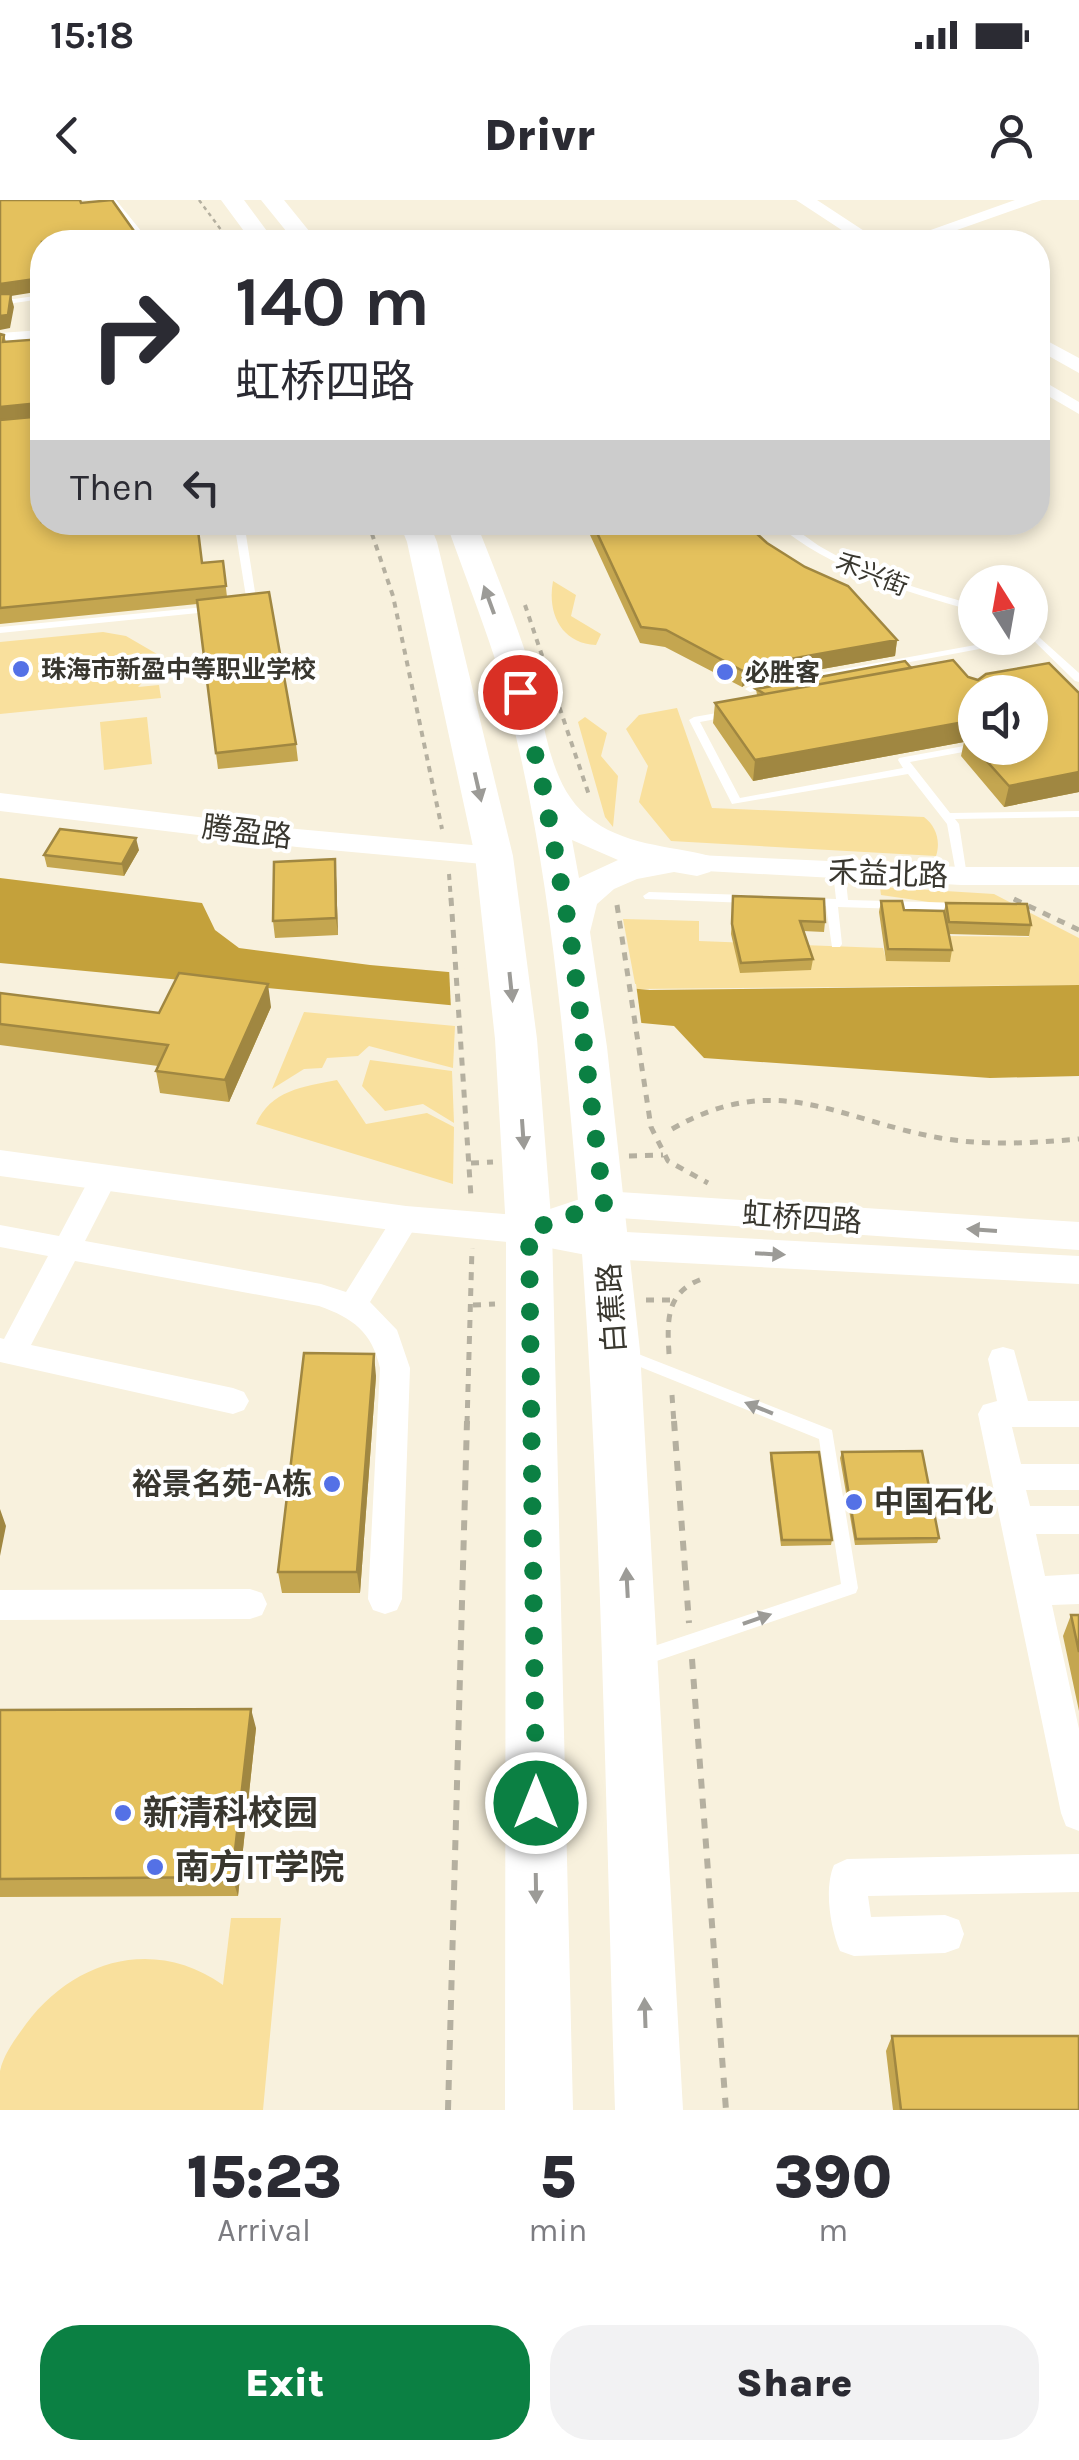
<!DOCTYPE html>
<html lang="en">
<head>
<meta charset="utf-8">
<style>
	body { margin:0; font-family:Karla,"Noto Sans SC",sans-serif; background:#f2f2f3; color:#2b2b33; height:100vh; display:flex; flex-direction:column; font-size:38px; white-space:nowrap }
	* { box-sizing:border-box; margin:0 }
	p { font-size:32px; color:#7c7c81 }
	.icon { flex:none; width:55px; height:55px; fill:none; stroke:currentColor; stroke-width:2; stroke-linecap:round; stroke-linejoin:round }
	.map { position:relative; height:1910px; overflow:hidden }
	.side { display:flex; flex-direction:column; background:#fff; flex:1 }
	.side>* { flex:none }
	.banner { position:absolute; left:30px; top:30px; width:1020px; height:305px; border-radius:40px; box-shadow:0 5px 15px #0003; background:#fff; color:#2b2b33; overflow:hidden }
	.needle { width:65px; rotate:349deg }
	.fabs { position:absolute; left:958px; top:365px; display:grid; gap:20px }
	.fabs a { display:grid; place-items:center; width:90px; height:90px; border-radius:50%; background:#fff; box-shadow:0 5px 15px #0003; font-size:50px }
	.pin { position:absolute; display:grid; place-items:center; width:85px; height:85px; color:#fff; margin:-42px; border:5px solid #fff; border-radius:50%; box-shadow:0 2px 10px #0007 }
	.me { position:absolute; width:110px; margin:-55px; rotate:0deg; stroke-linejoin:round; filter:drop-shadow(0 0 8px #0008) }
	.turn { display:flex; align-items:center; gap:35px; height:210px; padding:0 40px; font-size:45px }
	.turn .icon { width:130px; height:130px; stroke-width:2.5 }
	.turn b { display:block; font-size:70px; line-height:85px }
	.then { display:flex; align-items:center; height:95px; padding:0 40px; background:#0003; gap:20px; font-size:38px }
	.eta { display:flex; justify-content:space-evenly; align-items:center; height:170px; text-align:center }
	.eta b { font-size:60px; font-weight:800; line-height:70px }
	.action { display:flex; gap:20px; margin-top:auto; padding:20px 40px }
	.action a { flex:1; height:115px; border-radius:40px; background:#0b8043; color:#fff; font-size:40px; font-weight:800; line-height:115px; text-align:center }
	.action a+a { background:#f2f2f3; color:#2b2b33 }
	.status { display:flex; justify-content:space-between; align-items:center; height:70px; padding:0 50px; background:#fff; direction:ltr }
	.status svg { height:28px; fill:currentColor }
	header { display:flex; justify-content:space-between; align-items:center; height:130px; padding:0 40px; background:#fff; font-size:45px; font-weight:800 }
	.map>svg:first-child { display:block }
</style>
</head>
<body>
<div class="status"><b>15:18</b><svg viewBox="0 0 49 12"><path d="M0 12V9h3v3zM5 12V6h3v6zM10 12V3h3v9zM15 12V0h3v12zM26 1h20v11H26zM47 4h2v5h-2z"/></svg></div>
<header><svg class="icon" aria-label="back" viewBox="0 0 24 24"><path d="M15 5l-7 7 7 7"/></svg>Drivr<svg class="icon" aria-label="person" viewBox="0 0 24 24"><circle cx="12" cy="8" r="4"/><path d="M4 21q1-7 8-7t8 7"/></svg></header>
<div class="map">
<svg width="1079" height="1910" viewBox="0 0 1079 1910">
	<rect width="100%" height="100%" fill="#f8f1dd"/>
	<!-- green -->
	<path fill="#f9e09d" d="M553 381 576 395 571 416 601 434 596 445C561 443 547 413 553 381Z
		M103 432 126 436 157 454 156 468 138 487 159 485 161 498 0 514V442Z
		M677 508 712 608 924 617C936 626 941 641 936 656L671 641 639 602 648 566 626 529 639 515Z
		M147 517 152 564 104 570 100 522Z
		M585 517 607 533 601 556 618 576 613 627 605 617 578 522Z
		M880 687 994 694 1079 738V785L636 789 623 719 699 721V741L883 748 886 759 950 760 947 736 1029 737 1024 716 881 695Z
		M304 812 455 826 453 868 369 846 358 856 327 858 322 868 304 869 272 889Z
		M370 860 452 871 454 923 423 904 385 911 362 886Z
		M337 880 366 924 427 913 454 927 453 984 256 924C271 890 302 887 337 880Z
		M231 1718H281L263 1910H0C0 1898 0 1883 0 1871 4 1853 16 1838 26 1824 75 1759 155 1737 223 1785Z"/>
	<!-- water -->
	<path fill="#c4a13b" d="M0 678 202 703 215 730 239 748 370 765 650 790 1079 785V876L990 878 704 858 674 826 0 763Z"/>
	<!-- pier -->
	<path fill="#f8f1dd" d="M449 767 636 784 642 828 451 810Z"/>
	<g fill="none" stroke-linecap="round" stroke-linejoin="round">
		<!-- path-far3 -->
		<path stroke="#b5b0a0" stroke-width="2.5" stroke-dasharray="4 4" stroke-linecap="butt" d="M199 0 230 42"/>
		<!-- path-far2 -->
		<path stroke="#b5b0a0" stroke-width="4" stroke-dasharray="6 6" stroke-linecap="butt" d="M368 322 393 396 442 629
			M525 405 590 598
			M449 674 451 701
			M1014 699 1018 701"/>
		<!-- path-far1 -->
		<path stroke="#b5b0a0" stroke-width="5" stroke-dasharray="8 8" stroke-linecap="butt" d="M451 698 471 997
			M1014 699 1079 730
			M617 705 651 927 668 961 708 983
			M672 929C777 869 835 919 940 938 986 946 1033 943 1079 939
			M629 956 663 955
			M471 963 493 962
			M646 1100H670
			M473 1105 495 1104
			M669 1154C667 1120 666 1092 702 1079
			M672 1195 674 1224
			M467 1224 472 1048"/>
		<!-- path -->
		<path stroke="#b5b0a0" stroke-width="6" stroke-dasharray="10 10" stroke-linecap="butt" d="M674 1221 689 1423
			M692 1459 726 1910
			M448 1910 467 1221"/>
		<!-- service -->
		<path fill="#fff" fill-rule="evenodd" d="M109 0H116L150 42H144Z
			M42 95V99L0 105V101Z
			M234 322H244L257 405 246 409 241 406 247 403Z
			M774 322C791 322 806 338 821 347 868 375 923 390 975 405V411C905 392 830 370 774 322Z
			M215 406 218 407V411L0 433V427Z
			M1030 429 1079 473V482L1075 481 1032 439 750 492 745 489 750 486 1014 438H1030Z
			M728 511 733 514 732 516 700 522 740 598 903 568 898 560 899 558 975 544V548H980L979 549 910 562 950 613 1079 611V617L955 619 959 624 967 676 961 680 957 679 947 624 908 574 732 604 689 520 694 517Z
			M839 668 845 672 848 700 963 703 969 707 963 711 838 707 842 744 840 747H832L826 706H809L803 702 809 698 836 699 833 672Z
			M649 692 748 695 754 699 748 703 645 699 643 696Z
			M623 1148 832 1230 858 1388 856 1393 642 1466 636 1464 633 1458 636 1452 841 1384 819 1239 618 1158 615 1154 618 1150Z"/>
		<!-- minor -->
		<path fill="#fff" fill-rule="evenodd" d="M1038 178 1079 202V214L1038 190Z
			M104 967 114 970 118 977 85 1041 321 1084 346 1092 396 1012 406 1008 416 1012 420 1019 370 1102 397 1130 410 1168 402 1399 397 1410 385 1414 373 1410 368 1399 380 1168C372 1132 353 1118 319 1106L75 1061 31 1145 233 1188 244 1192 249 1201 244 1210 233 1214 0 1162V1138L4 1139 48 1056 0 1047V1025L59 1036 94 970Z
			M1003 1147 1014 1150 1028 1201H1079V1227H1012L1021 1264H1079V1290H1026L1030 1306H1079V1334H1036L1045 1376 1079 1374V1404L1052 1405 1079 1529V1631L1066 1626 1061 1613 978 1214 983 1205 997 1201 988 1159 992 1150Z
			M250 1389 262 1393 267 1404 262 1415 250 1419 0 1420V1390Z
			M1079 1654V1692L868 1696 871 1717 945 1715 959 1720 964 1734 959 1748 945 1753 854 1756 840 1751C830 1727 824 1688 834 1665L847 1659Z"/>
		<!-- tertiary -->
		<path fill="#fff" fill-rule="evenodd" d="M796 0H817L881 42H860Z
			M1015 0H1042L923 42H897Z
			M42 130V142L0 145V133Z
			M1038 136 1079 158V173L1038 150Z
			M0 593 297 629 494 647 504 650 509 656 504 662 494 665 297 647 0 611Z
			M697 655 961 667H1079V685H961L687 670 682 664 687 658Z
			M0 950 406 1006 529 1016 604 991 1079 1022V1050L605 1017 581 1026 607 1031 1079 1056V1084L607 1059 529 1044 406 1032 0 976Z"/>
		<!-- primary -->
		<path fill="#fff" fill-rule="evenodd" d="M221 0H244L275 42H252Z
			M261 0H284L318 42H295Z
			M399 322H429L437 342 513 656 537 839 552 1030 573 1910H505L506 1030 495 839 475 656 407 342Z
			M446 322H476C494 368 513 414 528 460 545 510 544 580 587 616 623 646 668 645 710 656L716 664 710 672 697 676 674 672 637 679 614 689 597 704 590 732 607 847 640 1151 683 1910H615C605 1599 602 1286 576 976 561 807 545 622 495 459 480 413 462 368 446 322ZM572 640 618 660 579 678Z"/>
	</g>
	<!-- wall -->
	<path fill="#c4a650" fill-rule="evenodd" d="M0 134 4 135 6 142 202 363 223 361 227 397 296 544 298 561 218 569 197 404 0 424Z
		M584 322H744L767 343 897 440 895 456 749 482 742 487 665 447 640 443Z
		M911 468 978 480 1079 493V592L1004 607 961 556 964 542 753 581 713 523 715 503 757 495 756 489ZM975 492 1030 548H975Z
		M139 650 124 676 47 667 44 655Z
		M336 676 338 735 275 738 273 721Z
		M733 696 825 722 824 732 803 731 813 759 811 770 740 773 731 734Z
		M881 701 904 710 944 711 946 703 1031 725 1029 736 949 734 952 750 950 762 886 761 879 712Z
		M0 793 159 813 271 807 229 902 160 893 156 871 158 866 0 845Z
		M376 1176 360 1393H282L278 1372Z
		M842 1252 939 1338 937 1343 855 1345 840 1258Z
		M771 1253 832 1340 831 1345 781 1346 770 1259Z
		M1071 1415H1079V1511L1063 1436Z
		M0 1510 256 1528 238 1696 0 1697Z
		M892 1836 1079 1910H893L886 1851Z"/>
	<!-- shaded-wall -->
	<path fill="#a08741" d="M134 31 136 42H98L96 36Z
		M42 78V91L11 96 14 107 10 128 0 130V84Z
		M39 203 42 217 0 221V207Z
		M897 440 895 456 749 482 742 487 743 471 751 466Z
		M975 520V537L965 536 964 542 753 581 755 560Z
		M1079 572V592L1004 607 1009 586Z
		M136 638 139 650 124 676 122 664Z
		M335 659 336 676 338 735 336 718Z
		M268 784 271 807 229 902 225 880Z
		M374 1154 376 1176 360 1393 357 1372Z
		M0 1309 6 1326 0 1356Z
		M251 1509 256 1528 238 1696 232 1677Z"/>
	<!-- building -->
	<path fill="#e4c15d" stroke="#a08741" stroke-width="2.5" d="M0 0H80L81 3 112 0 134 31 96 36 100 42H42V78L0 84Z
		M0 94H11L8 115 0 116Z
		M0 134 4 135 3 142 42 139V207L39 203 0 207Z
		M42 212V322H197L202 363 223 361 226 386 0 408V220L42 216Z
		M592 322H744L767 343 805 367 848 386 897 440 751 466 743 471 666 430 641 427Z
		M269 392 296 544 216 553 197 400Z
		M953 460 968 477 978 480 986 474 1049 463 1079 493V572L1009 586 975 548H1030V492H975V520L755 560 715 503Z
		M905 461 911 468 765 494 756 489Z
		M975 533V547L965 536Z
		M60 629 136 638 122 664 44 655Z
		M335 659 336 718 273 721 274 662Z
		M733 696 824 699 825 722 800 721 813 759 741 763 732 724Z
		M881 701H902L904 710 944 711 952 750 888 749Z
		M946 703 1027 704 1031 725 949 722Z
		M179 773 268 784 225 880 156 871 168 845 0 824V793L159 813Z
		M304 1153 374 1154 357 1372H278Z
		M922 1251 939 1338 856 1339 842 1252Z
		M819 1252 832 1340H782L771 1253Z
		M1071 1415H1079V1452Z
		M251 1509 232 1677 0 1679V1510Z
		M892 1836H1079V1910H901Z"/>
	<!-- one-way arrows -->
	<defs><path id="oneway-solid" d="M-6-.8H1V-3.2L6.5 0L1 3.2V.8H-6Z" transform="scale(2.5)"/></defs>
	<g fill="#9c9b97">
		<use href="#oneway-solid" transform="translate(489 400) rotate(-110)"/>
		<use href="#oneway-solid" transform="translate(478 587) rotate(77)"/>
		<use href="#oneway-solid" transform="translate(511 787) rotate(84)"/>
		<use href="#oneway-solid" transform="translate(523 934) rotate(86)"/>
		<use href="#oneway-solid" transform="translate(982 1030) rotate(-176)"/>
		<use href="#oneway-solid" transform="translate(770 1054) rotate(3)"/>
		<use href="#oneway-solid" transform="translate(759 1208) rotate(-158)"/>
		<use href="#oneway-solid" transform="translate(627 1383) rotate(-93)"/>
		<use href="#oneway-solid" transform="translate(757 1419) rotate(-19)"/>
		<use href="#oneway-solid" transform="translate(536 1688) rotate(89)"/>
		<use href="#oneway-solid" transform="translate(645 1813) rotate(-92)"/>
	</g>
	<g fill="none" stroke-linecap="round" stroke-linejoin="round">
		<!-- route -->
		<path stroke="#0b8043" stroke-width="18" stroke-dasharray="0 32.4" d="M520 492 542 582 570 732 604 1004 529 1030 536 1603"/>
	</g>
	<!-- markers -->
	<g fill="#5471e6" stroke="#fff" stroke-width="4">
		<circle cx="21" cy="469" r="10"/>
		<circle cx="725" cy="472" r="10"/>
		<circle cx="332" cy="1284" r="10"/>
		<circle cx="854" cy="1302" r="10"/>
		<circle cx="123" cy="1613" r="10"/>
		<circle cx="155" cy="1667" r="10"/>
	</g>
	<g text-anchor="middle" dominant-baseline="central" stroke-width="8" stroke-linejoin="round" paint-order="stroke">
		<!-- far-street labels -->
		<g font-size="25" fill="#39372f" stroke="#fff">
			<text transform="translate(872 374) rotate(22)">禾兴街</text>
		</g>
		<!-- far-poi labels -->
		<g font-size="25" font-weight="bold" fill="#39372f" stroke="#fff" text-anchor="start">
			<text x="41" y="469">珠海市新盈中等职业学校</text>
			<text x="745" y="472">必胜客</text>
		</g>
		<!-- street labels -->
		<g font-size="30" fill="#39372f" stroke="#fff">
			<text transform="translate(247 632) rotate(7)">腾盈路</text>
			<text transform="translate(888 674) rotate(2)">禾益北路</text>
			<text transform="translate(802 1018) rotate(4)">虹桥四路</text>
			<text transform="translate(612 1108) rotate(-94)">白蕉路</text>
		</g>
		<!-- poi labels -->
		<g font-size="30" font-weight="bold" fill="#39372f" stroke="#fff" text-anchor="end">
			<text x="312" y="1284">裕景名苑-A栋</text>
			<text x="874" y="1302" text-anchor="start">中国石化</text>
		</g>
		<!-- near-poi labels -->
		<g font-size="35" font-weight="bold" fill="#39372f" stroke="#fff" text-anchor="start">
			<text x="143" y="1613">新清科校园</text>
			<text x="175" y="1667">南方IT学院</text>
		</g>
	</g>
</svg>
<div class="fabs">
<a><svg class="needle" viewBox="-14 -14 28 28"><path d="M0-13l5 13h-10z" fill="#e53935"/><path d="M0 13l5-13h-10z" fill="#7c7c81"/></svg></a>
<a><svg class="icon" aria-label="sound" viewBox="0 0 24 24"><path d="M4 9h4l5-4v14l-5-4H4zM17 9q2 3 0 6"/></svg></a>
</div>
<div class="pin" style="left:520px;top:492px;background:#d93025"><svg class="icon" aria-label="arrive" viewBox="0 0 24 24"><path d="M6 21V4h12l-3 4 3 4H6"/></svg></div>
<svg class="me" style="left:536px;top:1603px" viewBox="-20 -20 40 40"><circle r="17" fill="#0b8043" stroke="#fff" stroke-width="3"/><path d="M0-11L8 9 0 5-8 9z" fill="#fff"/></svg>
<div class="banner">
<div class="turn"><svg class="icon" aria-label="right" viewBox="0 0 24 24"><path d="M7 20v-9h11M14 6l5 5-5 5"/></svg><div><b>140 m</b>虹桥四路</div></div>
<div class="then">Then<svg class="icon" aria-label="left" viewBox="0 0 24 24"><path d="M17 20v-9H6M10 6l-5 5 5 5"/></svg></div>
</div>
</div>
<section class="side">
<div class="eta">
<div><b>15:23</b><p>Arrival</p></div>
<div><b>5</b><p>min</p></div>
<div><b>390</b><p>m</p></div>
</div>
<div class="action"><a>Exit</a><a>Share</a></div>
</section>
</body>
</html>
